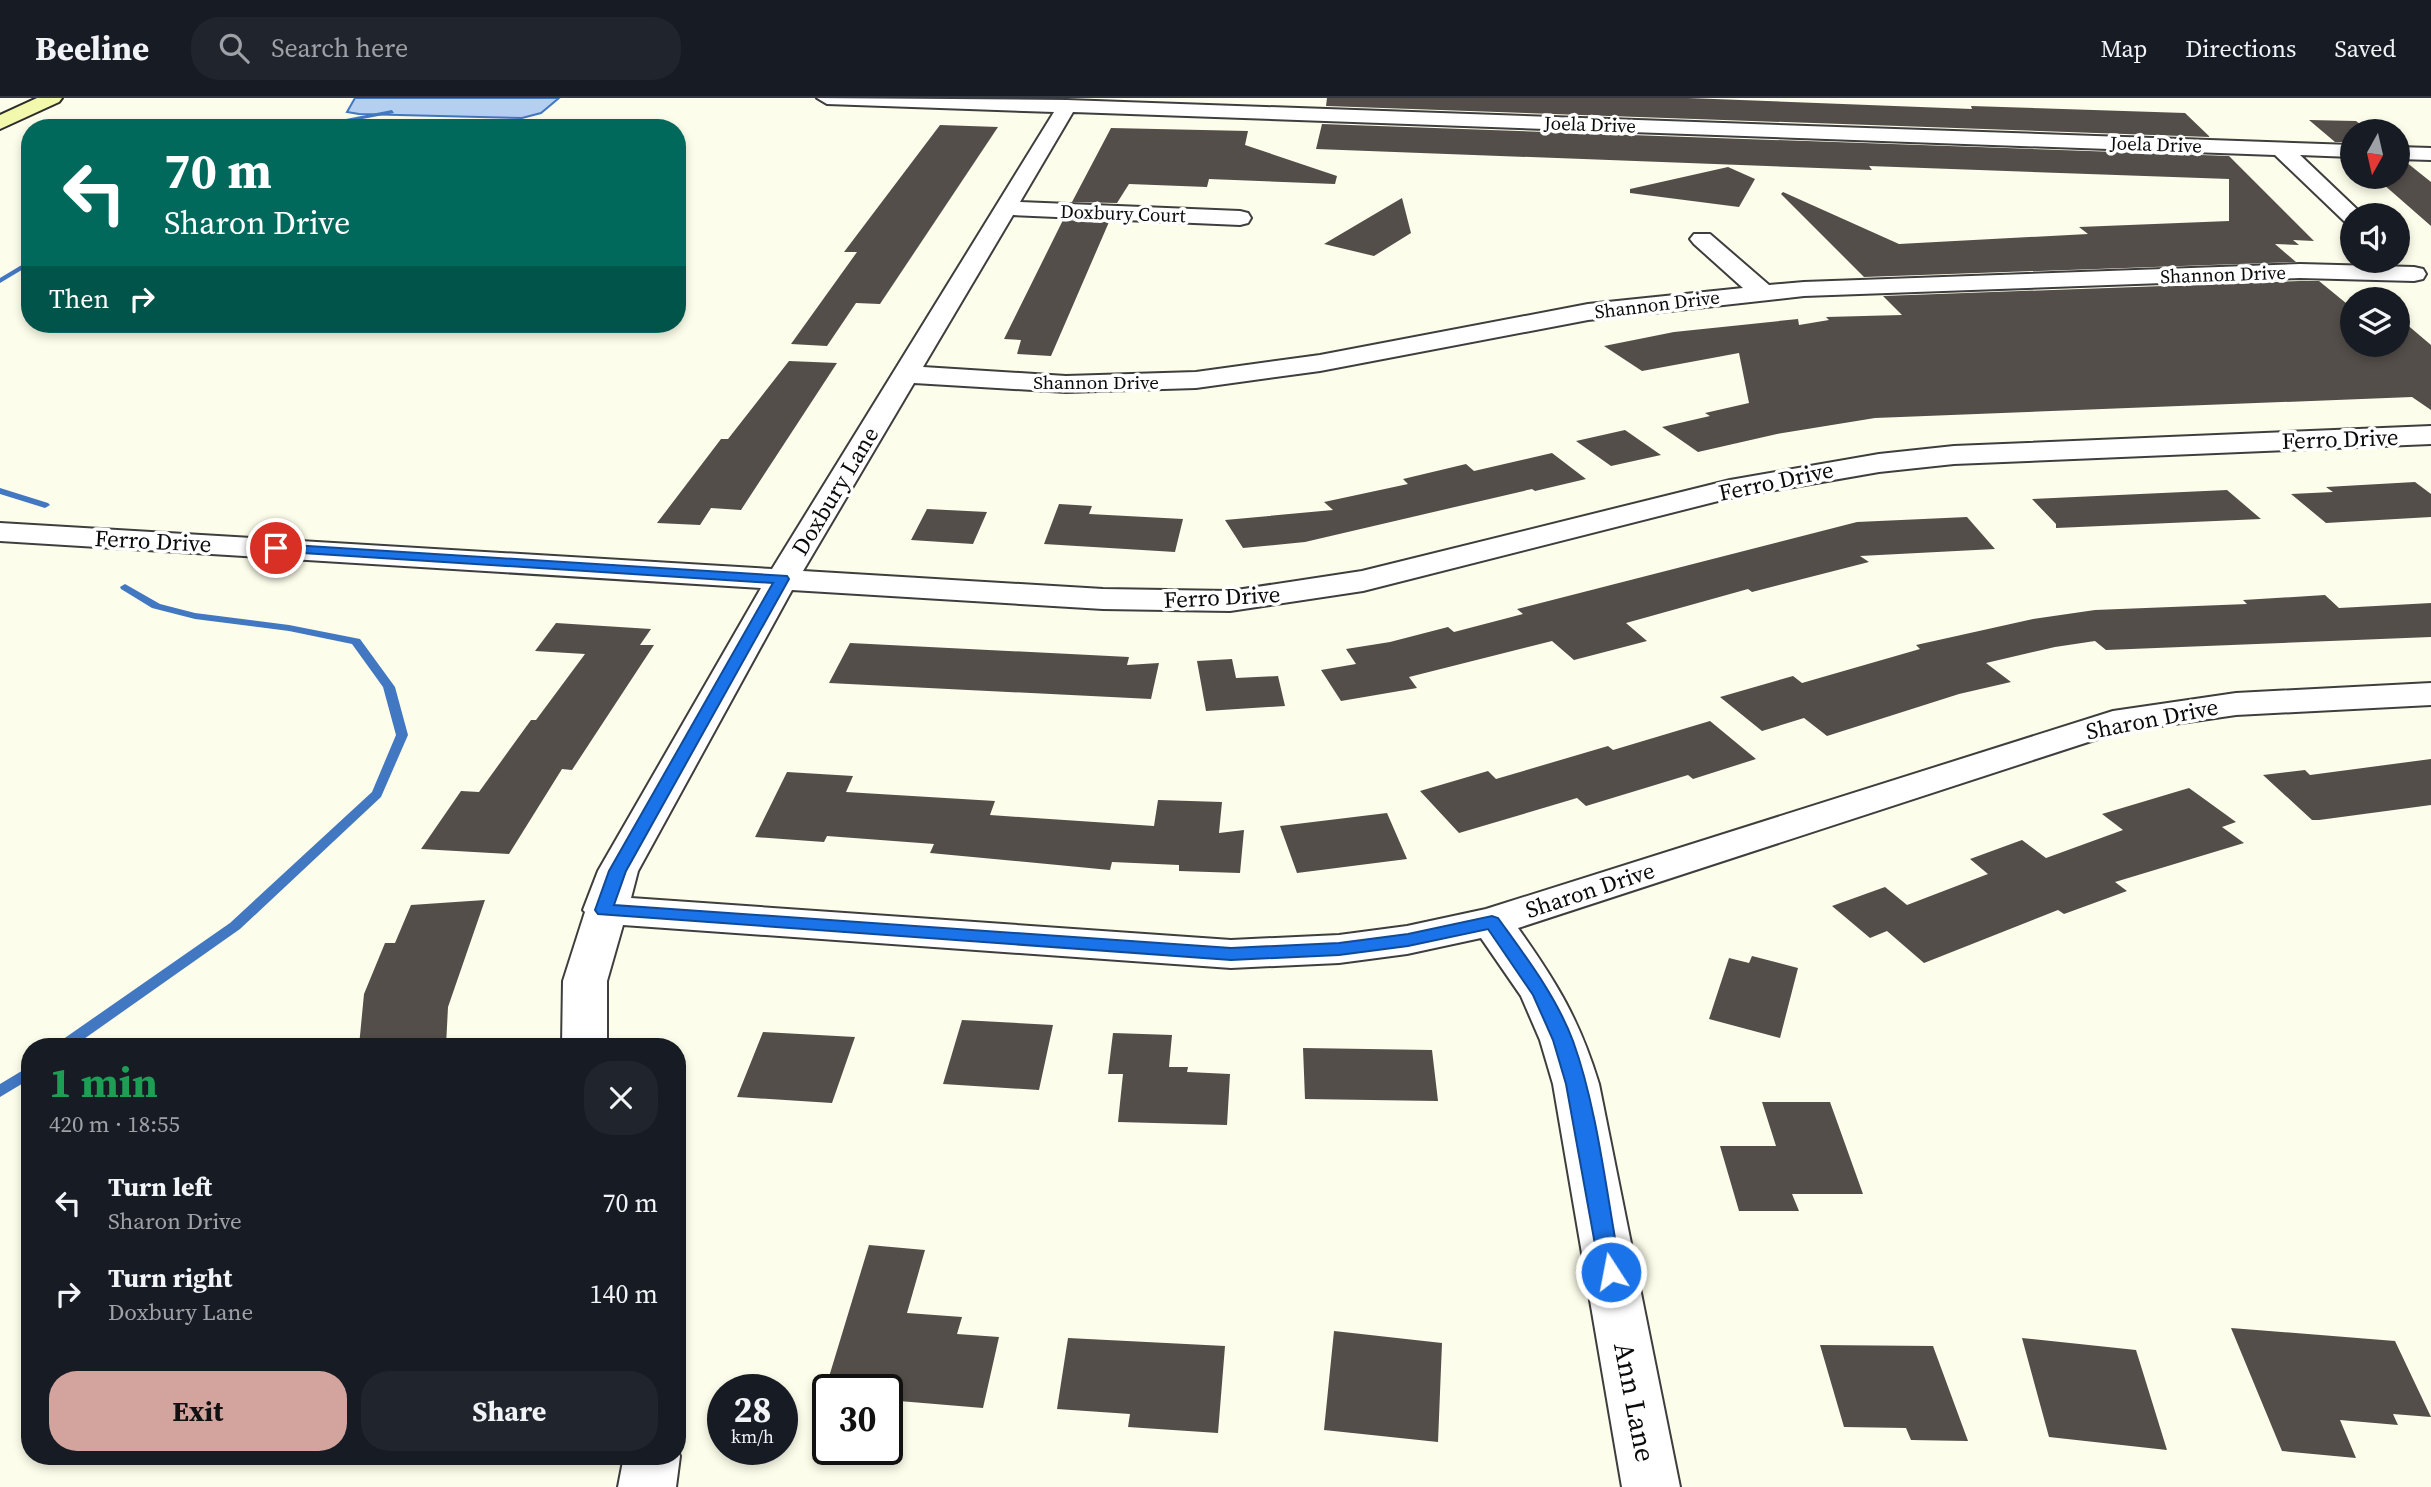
<!DOCTYPE html>
<html lang="en">
<head>
<meta charset="utf-8">
<style>
	body { margin:0; font-family:"Source Serif 4",serif; background:#20242c; color:#f1f3f6; height:100vh; display:flex; flex-direction:column; font-size:26px; white-space:nowrap }
	* { box-sizing:border-box; margin:0 }
	p { font-size:23px; color:#9ea1a6 }
	.icon { flex:none; width:38px; height:38px; fill:none; stroke:currentColor; stroke-width:2; stroke-linecap:round; stroke-linejoin:round }
	.map { position:relative; flex:1; overflow:hidden }
	.details { position:absolute; left:21px; top:940px; width:665px; height:427px; display:flex; flex-direction:column; background:#171b24; border-radius:28px; box-shadow:0 4px 10px #0003 }
	.details>* { flex:none }
	.banner { position:absolute; left:21px; top:21px; width:665px; height:214px; border-radius:28px; box-shadow:0 4px 10px #0003; background:#00695c; color:#fff; overflow:hidden }
	.needle { width:46px; rotate:188deg }
	.controls { position:absolute; left:2340px; top:21px; display:grid; gap:14px }
	.controls a { display:grid; place-items:center; width:70px; height:70px; border-radius:50%; background:#171b24; box-shadow:0 4px 10px #0003; font-size:35px }
	.speed { position:absolute; left:707px; top:1276px; display:flex; gap:14px; font-size:35px; font-weight:700; text-align:center }
	.speed>* { display:grid; place-content:center; width:91px; height:91px; border-radius:50%; background:#171b24; box-shadow:0 4px 10px #0003; line-height:1 }
	.speed small { font-size:18px; font-weight:400 }
	.speed .limit { border:4px solid #111; border-radius:10px; background:#fff; color:#111 }
	.pin { position:absolute; display:grid; place-items:center; width:60px; height:60px; color:#fff; margin:-30px; border:4px solid #fff; border-radius:50%; box-shadow:0 2px 7px #0007 }
	.me { position:absolute; width:77px; margin:-38px; rotate:349deg; stroke-linejoin:round; filter:drop-shadow(0 0 5px #0008) }
	.turn { display:flex; align-items:center; gap:24px; height:147px; padding:0 28px; font-size:32px }
	.turn .icon { width:91px; height:91px; stroke-width:2.5 }
	.turn b { display:block; font-size:49px; line-height:60px }
	.then { display:flex; align-items:center; height:66px; padding:0 28px; background:#0003; gap:14px; font-size:26px }
	.round { display:grid; place-items:center; flex:none; width:74px; height:74px; border-radius:28px; background:#20242c }
	.headline { display:flex; align-items:center; justify-content:space-between; height:119px; padding:0 28px }
	h1 { font-size:42px; font-weight:700; line-height:52px; color:#1e9e55 }
	.button { display:flex; gap:14px; margin-top:auto; padding:14px 28px }
	.button a { flex:1; height:80px; border-radius:28px; background:#d3a39d; color:#111; font-size:28px; font-weight:700; line-height:80px; text-align:center }
	.button a+a { background:#20242c; color:#f1f3f6 }
	ul { padding:0; list-style:none }
	li { display:flex; align-items:center; gap:21px; height:91px; padding:0 28px }
	li div { flex:1 }
	li b { display:block; font-size:26px }
	li em { font-style:normal }
	header { display:flex; align-items:center; gap:42px; box-sizing:border-box; height:98px; padding:0 35px; background:#171b24; border-bottom:2px solid #363941 }
	header strong { font-size:33px }
	nav { display:flex; gap:38px; margin-inline-start:auto; font-size:24px }
	.search { width:490px; height:63px; background:#20242c; display:flex; align-items:center; gap:18px; box-sizing:border-box; padding:0 24px; border-radius:28px; color:#9ea1a6; font-size:26px }
	.map>svg:first-child { display:block }
</style>
</head>
<body>
<header>
<strong>Beeline</strong>
<div class="search"><svg class="icon" aria-label="search" viewBox="0 0 24 24"><circle cx="10" cy="10" r="6"/><path d="M15 15l6 6"/></svg>Search here</div>
<nav><a>Map</a><a>Directions</a><a>Saved</a></nav>
</header>
<div class="map">
<svg width="2431" height="1389" viewBox="0 0 2431 1389">
	<rect width="100%" height="100%" fill="#fdfdeb"/>
	<!-- water -->
	<path fill="#b4cff0" stroke="#4277c1" stroke-width="2" d="M355 0H559L541 15 522 20 359 16 347 14Z"/>
	<g fill="none" stroke-linecap="round" stroke-linejoin="round">
		<!-- stream -->
		<path fill="#4277c1" fill-rule="evenodd" d="M392 12 394 15 315 30H300Z
			M30 162V167L0 185V180Z
			M0 390 48 405 50 407 45 410 0 396Z
			M125 486 160 506 195 515 289 527 360 541 395 589 408 637 381 699 240 831 74 948H57L59 944 230 825 372 694 396 637 383 589 352 546 289 533 195 521 152 510 121 491 120 489Z
			M30 968V981L0 999V986Z"/>
	</g>
	<!-- building -->
	<path fill="#534e49" d="M1327 0H1688L1972 11 1971 8 2185 15 2210 39 1326 8Z
		M2309 22 2356 23 2369 33H2352V44H2335Z
		M1322 26 2229 58 2314 143 2293 142 2299 147 2275 146 2296 164 1864 179 1781 96 1783 94 1899 146 2088 136 2079 129 2229 123V81L1869 68 1872 72 1316 51Z
		M940 27 998 29 880 206 856 205 827 248 791 246 857 154H844Z
		M1111 30 1248 33 1245 47 1337 78 1335 86 1209 81 1207 89 1129 86 1117 105 1072 104Z
		M2398 64H2406L2431 84V128L2375 79H2398Z
		M1728 69 1755 81 1739 109 1630 95V91Z
		M1402 100 1411 135 1374 158 1324 146Z
		M1063 122 1109 124 1051 258 1017 256 1021 242 1004 241Z
		M2300 183H2319L2352 210V247H2398V219L2431 247V312L2412 299 1875 320 1777 336 1698 354 1662 329 1710 318 1705 315 1749 305 1739 255 1642 273 1604 248 1674 234 1798 221 1799 227 1829 222 1826 219 1902 217 1883 198Z
		M789 263 837 265 741 412 711 410 700 427 657 425 721 341H728Z
		M1625 332 1661 357 1611 368 1576 343Z
		M1552 355 1586 381 1535 393 1532 391 1305 444 1243 450 1225 422 1333 412 1324 404 1408 386 1403 381 1466 366 1474 373Z
		M2415 384 2431 396V419L2326 425 2291 396 2333 394 2326 389Z
		M2227 392 2261 421 2056 430V426L2032 401Z
		M1059 406 1092 408 1089 416 1183 421 1175 454 1044 446Z
		M927 411 987 414 973 446 911 442Z
		M1967 419 1995 451 1860 458 1869 464 1752 494 1748 491 1626 525 1647 543 1574 562 1552 543 1409 579 1417 590 1341 603 1321 572 1356 566 1346 551 1390 544 1448 529 1454 534 1523 516 1517 511 1857 424Z
		M2325 497 2339 510 2431 505V539L2106 552 2095 543 2055 549 1986 565 2011 584 1959 596 1827 638 1804 620 1762 633 1720 599 1793 578 1802 585 1920 551 1916 547 2033 521 2095 512 2247 506 2243 502Z
		M556 525 651 531 640 547H654L572 672 562 671 509 756 421 751 461 693 479 694 531 622H536L585 556 535 553Z
		M850 545 1129 559 1127 567 1159 565 1151 601 829 585Z
		M1232 561 1236 580 1278 578 1285 608 1206 613 1197 563Z
		M1710 623 1756 661 1693 681 1688 677 1586 708 1577 700 1459 735 1420 693 1488 673 1496 681 1608 648 1613 652Z
		M2431 661V707L2319 722H2312L2263 677 2305 672 2310 677Z
		M787 674 853 678 846 694 995 703 990 717 1154 728 1158 702 1222 704 1219 735 1244 732 1240 775 1179 773V767L1112 764 1110 772 930 755 934 746 827 738 824 744 755 739Z
		M2189 690 2236 724 2222 729 2244 745 2115 784 2127 793 2064 816 2058 812 1924 865 1887 833 1870 840 1832 808 1885 789 1907 807 1988 776 1970 761 2022 742 2046 760 2123 732 2102 716Z
		M1387 715 1407 761 1297 775 1280 728Z
		M485 802 448 909 446 948H359L364 896 385 845H395L411 807Z
		M1752 858 1798 870 1780 940 1709 921 1729 860 1749 865Z
		M962 922 1053 927 1039 992 943 986Z
		M763 934 855 939 832 1005 737 999Z
		M1113 935 1172 937 1169 969H1188L1187 974 1230 976 1227 1027 1118 1024 1123 976H1108Z
		M1303 950 1432 952 1438 1003 1305 1001Z
		M1762 1004H1830L1863 1096H1792L1799 1113H1739L1720 1048H1776Z
		M869 1147 925 1152 907 1215 962 1219 957 1236 999 1239 983 1310 887 1302V1292H825Z
		M2231 1230 2395 1243 2431 1319 2393 1316 2398 1327 2340 1322 2356 1360 2282 1353Z
		M1334 1233 1442 1245 1438 1344 1324 1332Z
		M1068 1240 1225 1248 1218 1335 1128 1329 1130 1316 1057 1311Z
		M2022 1240 2136 1252 2167 1352 2049 1339Z
		M1820 1247 1933 1248 1968 1343 1911 1342 1906 1330 1844 1329Z"/>
	<g fill="none" stroke-linecap="round" stroke-linejoin="round">
		<defs>
			<path id="street" d="M817 0 1067 2 2352 47V59L2300 57 2363 117H2352V125L2344 123 2275 57 1073 14 1020 104 1240 113 1248 115 1251 120 1248 125 1240 127 1013 117 923 269 1066 278 1196 274 1320 257 1588 206 1743 190 1694 146 1690 141 1694 136H1710L1769 187 1804 184 2300 166 2414 169 2423 171 2426 176 2423 181 2414 183 2300 180 1804 198 1588 222 1320 273 1196 290 1066 294 914 285 803 473 1103 491 1230 493 1362 473 1730 382 1879 356 1954 348 2431 328V346L1954 366 1879 374 1730 400 1363 493 1230 513 1103 511 792 492 638 773 631 800 1231 842 1339 837 1407 828 1486 811 2113 613 2236 595 2431 585V607L2236 617 2119 634 1518 830C1557 885 1579 921 1599 986L1680 1389H1622L1553 986 1540 942 1521 898 1481 840 1407 856 1339 865 1231 870 623 827 607 883V948H562L563 883 585 814 583 812 598 773 761 490 0 443V425L772 471 1054 14 827 6Z
				M2398 49 2431 50V62L2398 61Z
				M677 1351 680 1358 676 1389H618L624 1358H677Z"/>
			<path id="secondary" d="M37 0H62L59 4 0 31V17Z"/>
		</defs>
		<!-- street casing -->
		<use href="#street" stroke="#3e3e3e" stroke-width="4"/>
		<!-- secondary casing -->
		<use href="#secondary" stroke="#2d2d2d" stroke-width="4"/>
		<!-- street -->
		<use href="#street" fill="#fff" fill-rule="evenodd"/>
		<!-- secondary -->
		<use href="#secondary" fill="#f2f8ac" fill-rule="evenodd"/>
	</g>
	<!-- route -->
	<path fill="#1a73e8" stroke="#114b97" stroke-width="2" d="M276 446 787 478 789 481 626 773 614 807 1231 850 1339 845 1408 836 1492 818 1498 820C1526 859 1556 898 1573 943 1598 1012 1607 1101 1621 1174L1618 1180 1611 1183 1603 1180 1600 1174 1566 986 1553 942 1533 897 1488 831 1408 848 1339 857 1231 862 598 816 595 812 609 773 773 485 272 453V447Z"/>
	<g text-anchor="middle" dominant-baseline="central" stroke-width="7" stroke-linejoin="round" paint-order="stroke">
		<!-- far-street labels -->
		<g font-size="19" fill="#0b0b0b" stroke="#fff">
			<text transform="translate(1590 26) rotate(2)">Joela Drive</text>
			<text transform="translate(2156 46) rotate(2)">Joela Drive</text>
			<text transform="translate(1123 115) rotate(2)">Doxbury Court</text>
			<text transform="translate(2223 176) rotate(-2)">Shannon Drive</text>
			<text transform="translate(1657 206) rotate(-7)">Shannon Drive</text>
			<text x="1096" y="284">Shannon Drive</text>
		</g>
		<!-- street labels -->
		<g font-size="23" fill="#0b0b0b" stroke="#fff">
			<text transform="translate(2340 341) rotate(-2)">Ferro Drive</text>
			<text transform="translate(1776 383) rotate(-12)">Ferro Drive</text>
			<text transform="translate(835 393) rotate(-59)">Doxbury Lane</text>
			<text transform="translate(153 443) rotate(3)">Ferro Drive</text>
			<text transform="translate(1222 499) rotate(-3)">Ferro Drive</text>
			<text transform="translate(2152 621) rotate(-11)">Sharon Drive</text>
			<text transform="translate(1590 792) rotate(-18)">Sharon Drive</text>
		</g>
		<!-- near-street labels -->
		<g font-size="28" fill="#0b0b0b" stroke="#fff">
			<text transform="translate(1635 1304) rotate(79)">Ann Lane</text>
		</g>
	</g>
</svg>
<div class="controls">
<a><svg class="needle" viewBox="-14 -14 28 28"><path d="M0-13l5 13h-10z" fill="#e53935"/><path d="M0 13l5-13h-10z" fill="#9ea1a6"/></svg></a>
<a><svg class="icon" aria-label="sound" viewBox="0 0 24 24"><path d="M4 9h4l5-4v14l-5-4H4zM17 9q2 3 0 6"/></svg></a>
<a><svg class="icon" aria-label="layers" viewBox="0 0 24 24"><path d="M12 4l9 5-9 5-9-5zM3 14l9 5 9-5"/></svg></a>
</div>
<div class="speed"><div>28<small>km/h</small></div><div class="limit">30</div></div>
<div class="pin" style="left:276px;top:450px;background:#d93025"><svg class="icon" aria-label="arrive" viewBox="0 0 24 24"><path d="M6 21V4h12l-3 4 3 4H6"/></svg></div>
<svg class="me" style="left:1611px;top:1174px" viewBox="-20 -20 40 40"><circle r="17" fill="#1a73e8" stroke="#fff" stroke-width="3"/><path d="M0-11L8 9 0 5-8 9z" fill="#fff"/></svg>
<div class="banner">
<div class="turn"><svg class="icon" aria-label="left" viewBox="0 0 24 24"><path d="M17 20v-9H6M10 6l-5 5 5 5"/></svg><div><b>70 m</b>Sharon Drive</div></div>
<div class="then">Then<svg class="icon" aria-label="right" viewBox="0 0 24 24"><path d="M7 20v-9h11M14 6l5 5-5 5"/></svg></div>
</div>
<section class="details">
<div class="headline"><div><h1>1 min</h1><p>420 m · 18:55</p></div><a class="round"><svg class="icon" aria-label="close" viewBox="0 0 24 24"><path d="M6 6l12 12M18 6L6 18"/></svg></a></div>
<ul>
<li><svg class="icon" aria-label="left" viewBox="0 0 24 24"><path d="M17 20v-9H6M10 6l-5 5 5 5"/></svg><div><b>Turn left</b><p>Sharon Drive</p></div><em>70 m</em></li>
<li><svg class="icon" aria-label="right" viewBox="0 0 24 24"><path d="M7 20v-9h11M14 6l5 5-5 5"/></svg><div><b>Turn right</b><p>Doxbury Lane</p></div><em>140 m</em></li>
</ul>
<div class="button"><a>Exit</a><a>Share</a></div>
</section>
</div>
</body>
</html>
